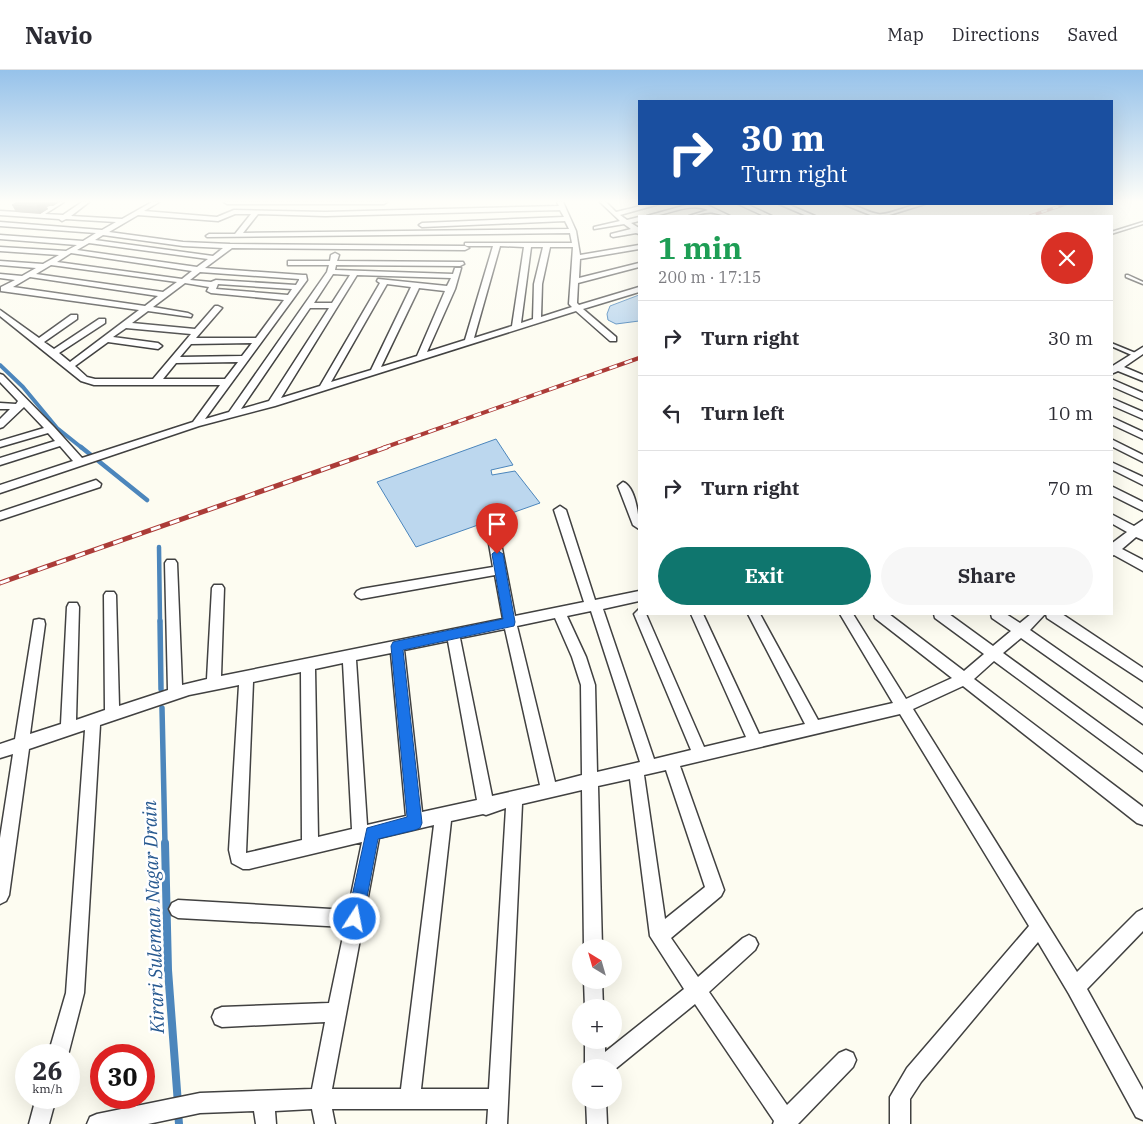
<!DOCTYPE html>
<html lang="en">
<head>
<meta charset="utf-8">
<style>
	body { margin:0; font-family:"IBM Plex Serif",serif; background:#f7f7f7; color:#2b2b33; height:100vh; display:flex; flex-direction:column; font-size:19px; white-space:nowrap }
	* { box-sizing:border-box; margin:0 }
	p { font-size:16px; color:#7c7c81 }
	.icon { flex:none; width:28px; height:28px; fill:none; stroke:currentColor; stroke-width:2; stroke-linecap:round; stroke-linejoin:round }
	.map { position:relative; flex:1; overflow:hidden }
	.side { position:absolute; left:638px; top:145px; width:475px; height:400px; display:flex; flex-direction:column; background:#fff; border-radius:0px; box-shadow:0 5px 20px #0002 }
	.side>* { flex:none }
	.banner { position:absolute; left:638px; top:30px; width:475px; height:105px; border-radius:0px; box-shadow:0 5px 20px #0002; background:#1a4fa0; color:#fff; overflow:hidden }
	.needle { width:32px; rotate:323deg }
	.buttons { position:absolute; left:572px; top:869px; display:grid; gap:10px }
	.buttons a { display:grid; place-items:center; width:50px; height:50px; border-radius:50%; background:#fff; box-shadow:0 5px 20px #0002; font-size:25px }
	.speed { position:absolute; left:15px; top:974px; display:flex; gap:10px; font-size:25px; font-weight:700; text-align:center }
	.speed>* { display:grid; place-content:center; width:65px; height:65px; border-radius:50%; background:#fff; box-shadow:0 5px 20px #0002; line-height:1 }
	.speed small { font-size:12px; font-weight:400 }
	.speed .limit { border:8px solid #d22; background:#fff; color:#111 }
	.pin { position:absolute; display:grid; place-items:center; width:42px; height:42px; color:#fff; margin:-51px -21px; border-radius:50% 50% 50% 0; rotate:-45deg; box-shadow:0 0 5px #0007 }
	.pin .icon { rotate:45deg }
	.me { position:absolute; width:55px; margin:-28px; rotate:11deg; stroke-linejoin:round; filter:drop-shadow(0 0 4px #0008) }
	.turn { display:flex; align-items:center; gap:18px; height:105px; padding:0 20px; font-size:22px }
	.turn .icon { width:65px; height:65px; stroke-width:2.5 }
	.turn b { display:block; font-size:35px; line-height:42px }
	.round { display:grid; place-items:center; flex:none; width:52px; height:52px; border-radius:26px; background:#f7f7f7 }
	.summary { display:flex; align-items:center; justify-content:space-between; height:85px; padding:0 20px }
	h1 { font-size:30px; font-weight:700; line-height:38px; color:#1e9e55 }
	.button { display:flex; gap:10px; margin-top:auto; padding:10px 20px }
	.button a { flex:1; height:58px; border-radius:30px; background:#0f766e; color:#fff; font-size:20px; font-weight:700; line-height:58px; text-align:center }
	.button a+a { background:#f7f7f7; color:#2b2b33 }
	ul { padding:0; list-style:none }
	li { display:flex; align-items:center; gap:15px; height:75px; padding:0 20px; border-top:1px solid #e1e1e2 }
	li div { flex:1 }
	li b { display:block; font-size:19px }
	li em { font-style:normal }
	header { display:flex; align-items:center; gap:30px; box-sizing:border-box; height:70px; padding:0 25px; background:#fff; border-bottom:1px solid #e1e1e2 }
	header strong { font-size:24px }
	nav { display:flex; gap:28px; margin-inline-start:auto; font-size:18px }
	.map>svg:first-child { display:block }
</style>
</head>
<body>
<header>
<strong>Navio</strong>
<nav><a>Map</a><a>Directions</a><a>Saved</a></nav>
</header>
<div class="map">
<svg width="1143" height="1054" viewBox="0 0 1143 1054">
	<rect width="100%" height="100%" fill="#fdfcf1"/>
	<!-- water -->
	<path fill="#bcd7ee" stroke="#4c86bc" d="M639 225V251L616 254 608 250 607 244 610 236Z
		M496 369 513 395 491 400 492 405 515 401 540 433 416 477 377 412Z"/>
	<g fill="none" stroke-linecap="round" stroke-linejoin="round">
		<!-- stream-far3 -->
		<path stroke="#4c86bc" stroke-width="4" d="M0 295 23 317 57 358 82 378"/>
		<!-- stream-far2 -->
		<path stroke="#4c86bc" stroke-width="4.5" d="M81 377 147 430
			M159 477 160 552"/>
		<!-- stream-far1 -->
		<path stroke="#4c86bc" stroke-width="5.5" d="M160 551 161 619
			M162 638 165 774"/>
		<!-- stream -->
		<path stroke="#4c86bc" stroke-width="8" d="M165 773 168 900 178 1034
			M178 1042 179 1054"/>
		<defs>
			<path id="service" d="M1143 152V154L1111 164V162Z
				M1126 205H1128L1143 212V214L1126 207Z
				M1111 273 1138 284V285L1134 286 1111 276Z"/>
			<path id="minor" d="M57 132H64L45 144 63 145 82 132H89L71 146 122 149 152 132H159L144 141 217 147 234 140 325 142 559 136 557 132H563L576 161 580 185 639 175V179L580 189 579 208 639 193V197L578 213 577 233 579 235 639 217V222L583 239 616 267V271H610L576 241 275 336 199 356 0 423V415L73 391 60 376 0 395V388L55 371 48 363 0 377V371L44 358 24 337 3 357 0 358V349L10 339H0V333L16 334 18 331 0 312V304L3 305 54 357 82 388 193 352 220 315H94L81 311 0 246V240L39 268 71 245H77V249L44 272 54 279 99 249H105V253L59 283 70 292 139 240 1 221V217L15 210 0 208V204L22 206 36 198 0 195V191L43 194 59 185 0 181V177L66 181 77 175 0 169V165L83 171 96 163 0 156V152L102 160 116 152 66 149 62 151 59 149 0 145V141L36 143ZM560 140 564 147 422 153 419 155 422 157 565 151 569 159 243 163 258 144 325 146ZM235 144H251L235 164H209L206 166 207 167 570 163 572 173H465V175L467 176H493L465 270 427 282 455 219 461 198H455L453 204 335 200 336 195 460 196 464 194 463 192 337 191 339 185 335 183 331 185 330 191H288V195H329L327 202 229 342 205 349 307 210 306 205H303L205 198 232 178 465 180 469 178 465 176 230 174 183 172 109 162 138 145 218 151ZM103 165 183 176 223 178 213 186 95 170ZM89 173 208 189 197 197 77 180ZM500 176 524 177 512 256 474 268ZM531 177H543L534 214 533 249 521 253ZM550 177H573L569 234 572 237 541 247 542 214ZM71 183 192 201 182 209 57 192ZM51 195 177 212 163 222 36 204ZM200 202 299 209V210L296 215 216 210 211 212 190 210ZM333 204 350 205 332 233H314ZM357 205 451 208 447 216 378 209 377 211 380 213 320 316 281 328ZM30 207 158 226 145 236 13 217ZM185 213 209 217 207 221 211 223 284 230 256 268H196L222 238 218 236H215L195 259 132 253 148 241 191 247 192 245 188 243 153 237ZM218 214 292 219 288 225 216 219ZM387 214 411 217 371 300 331 312ZM419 218 445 221 417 286 381 297ZM310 238H329L269 331 241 339ZM126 258 191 264 153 309H95L87 307 75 296 108 272 158 279 162 276 158 273 113 267ZM252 273 242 286 180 287 191 274ZM238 292 225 309H163L176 293Z
				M224 132H387L384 134H227Z
				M600 132H606L616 142 649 134H659L620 145 627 150 639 147V151L631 153 639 158V164L636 163 613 167 611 166V164L631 159 624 154 594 159V157L620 151Z
				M690 134H705L730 146C724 146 720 144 714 143 707 141 697 146 689 146L708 140C688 131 667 147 647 146Z
				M738 134H746L772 146H764Z
				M779 134H787L815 146H807Z
				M843 134C856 133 865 142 878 144 889 146 910 133 925 134L886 146H873Z
				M1143 277V284L1124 297 1143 305V311L1118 301 1111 304V297Z
				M1111 309 1143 323V330L1111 316Z
				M1111 328 1143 342V349L1111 335Z
				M1111 347 1143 362V369L1111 354Z
				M1111 369 1143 385V392L1111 376Z
				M1111 392 1143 407V415L1111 399Z
				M96 410 101 414 100 417 0 450V442Z
				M623 412C636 417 639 447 639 459L633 455 618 416Z
				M1111 416 1143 432V441L1111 425Z
				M560 436 566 440 595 530 639 521V531L603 539 654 689 691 680 634 544 639 539V544H646L704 677 746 667 691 544H703L759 664 805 654 748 544H760L818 650 893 633 840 544H853L906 629 952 608 875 548 874 544H889L964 601 984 584 935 548 934 544H949L993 576 1011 561 992 548 991 544H1006L1020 553 1031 544H1045L1030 560 1143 639V654L1021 568 1003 583 1143 685V701L994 591 974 609 1143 737V755L1137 753 963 616 913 639 1077 902 1137 842 1143 839V861L1087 919 1143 1020V1050L1136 1047 1069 924 1038 872 921 1012 910 1029V1054H890V1027L907 998 1029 856 900 644 680 696 724 820 721 826 671 868 698 907 743 868 749 865 755 868 758 874 755 880 709 922 787 1035 839 983 846 980 853 983 856 990 853 997 798 1054H773L774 1051 695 934 614 1000V998H585V970H605V982L684 919 650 866 630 709 598 716 602 878H584L582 720 522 734 507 1054H487L488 1039H332L335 1054H315L312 1039 275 1041 276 1054H256L254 1041 200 1043 148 1054H87L90 1047 97 1044 200 1023 312 1019 325 952 222 957 215 954 212 947 215 940 222 937 329 933 345 857 178 848 172 845 169 839 172 833 178 830 348 840 362 772 249 799H243L232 793 229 780 239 615 189 625 100 655 84 923 68 985H48L66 923 85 660 29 679 9 825 6 831 0 834V768L13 684 0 688V674L15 669 34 550 39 549 44 550 45 554 30 664 61 654 67 537 69 533H77L79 537 76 650 105 640 104 525 106 522H114L116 525 119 636 168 620 165 493 167 490H175L177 493 182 615 207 609 212 518 214 515H222L224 518 221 606 503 549 495 505 361 529 357 527 355 524 357 521 361 519 493 497 488 468 494 464 500 468 515 546 584 532 554 440ZM591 541 640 692 597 702 595 615 586 587 567 546ZM555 548 572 587 581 615 582 705 555 712 517 556ZM505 559 540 715 492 726 460 568ZM448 571 477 730 422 742 404 580ZM391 583 406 746 367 755 356 590ZM343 593 352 759 318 767 315 599ZM301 602 302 770 246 783 253 612ZM666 700 705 817 665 849 644 705ZM506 738 489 1019H421L451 751 483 744 486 745ZM434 755 401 1019H332L379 768Z
				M1111 444 1134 456 1143 450V470L1136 467 1122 479 1143 490V501L1114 485 1111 486V474L1127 462 1111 453Z
				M1046 544H1062L1143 598V611L1047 548Z
				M584 910H602L603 938H585Z
				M36 1028H56L49 1054H29Z
				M586 1030H606L607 1054H587Z"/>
		</defs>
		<!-- service casing -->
		<use href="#service" stroke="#414141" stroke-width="3"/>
		<!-- minor casing -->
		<use href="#minor" stroke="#414141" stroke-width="3"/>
		<!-- service -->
		<use href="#service" fill="#fff" fill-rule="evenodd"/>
		<!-- minor -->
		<use href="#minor" fill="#fff" fill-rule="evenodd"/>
		<defs>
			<path id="rail-far2" d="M1030 146 1066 134"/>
			<path id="rail-far1" d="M383 378 639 288"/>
			<path id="rail" d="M0 513 387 377"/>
		</defs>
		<!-- rail-far2 casing -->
		<use href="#rail-far2" stroke="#ac3c38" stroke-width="3"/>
		<!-- rail-far1 casing -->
		<use href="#rail-far1" stroke="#ac3c38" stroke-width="4"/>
		<!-- rail casing -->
		<use href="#rail" stroke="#ac3c38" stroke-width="5"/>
		<!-- rail-far2 -->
		<use href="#rail-far2" stroke="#fff" stroke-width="2" stroke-dasharray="6" stroke-linecap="butt"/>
		<!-- rail-far1 -->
		<use href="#rail-far1" stroke="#fff" stroke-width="2.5" stroke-dasharray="8" stroke-linecap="butt"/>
		<!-- rail -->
		<use href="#rail" stroke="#fff" stroke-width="3" stroke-dasharray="10" stroke-linecap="butt"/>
	</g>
	<!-- wall -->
	<path fill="#494541" d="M17 132H59L53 136H46L48 139 40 144 16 142 12 135Z"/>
	<!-- shaded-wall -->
	<path fill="#3c3835" d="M44 132 48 139 40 144 36 137Z
		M50 132H59L53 136Z"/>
	<!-- building -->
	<path fill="#55504c" stroke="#3c3835" d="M17 132H44L36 137 12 135Z"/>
	<!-- sky -->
	<linearGradient id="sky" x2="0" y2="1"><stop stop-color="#96c2ea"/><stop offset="0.47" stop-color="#fefef9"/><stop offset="1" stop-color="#fefef9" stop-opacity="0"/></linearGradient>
	<rect width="1143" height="279" fill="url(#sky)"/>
	<!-- route -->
	<path fill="#1a73e8" stroke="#114b97" d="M497 480 503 484 515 552 514 556 403 580 422 753 420 758 415 760 378 769 363 849 361 854 355 857 349 854 347 849 367 758 407 747 391 576 393 572 397 571 503 549 492 484Z"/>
	<g text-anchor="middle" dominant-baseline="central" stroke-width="5" stroke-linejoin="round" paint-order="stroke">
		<!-- near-water labels -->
		<g font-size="19" font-style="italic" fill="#275990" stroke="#fff">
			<text transform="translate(153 847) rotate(-92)">Kirari Suleman Nagar Drain</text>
		</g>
	</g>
</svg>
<div class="buttons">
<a><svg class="needle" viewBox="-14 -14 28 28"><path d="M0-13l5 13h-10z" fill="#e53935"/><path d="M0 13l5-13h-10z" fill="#7c7c81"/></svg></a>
<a>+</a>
<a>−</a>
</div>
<div class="speed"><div>26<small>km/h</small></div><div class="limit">30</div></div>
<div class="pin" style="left:497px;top:484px;background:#d93025"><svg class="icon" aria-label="arrive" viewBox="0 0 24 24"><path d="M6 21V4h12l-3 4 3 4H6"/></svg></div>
<svg class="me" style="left:355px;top:849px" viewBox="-20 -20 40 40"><circle r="17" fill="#1a73e8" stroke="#fff" stroke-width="3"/><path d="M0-11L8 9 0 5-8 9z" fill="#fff"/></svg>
<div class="banner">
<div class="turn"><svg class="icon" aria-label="right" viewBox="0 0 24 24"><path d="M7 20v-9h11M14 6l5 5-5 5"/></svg><div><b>30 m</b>Turn right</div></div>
</div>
<section class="side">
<div class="summary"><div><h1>1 min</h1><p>200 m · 17:15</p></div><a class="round" style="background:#d93025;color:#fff"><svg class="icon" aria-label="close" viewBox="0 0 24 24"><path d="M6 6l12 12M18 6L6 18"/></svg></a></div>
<ul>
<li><svg class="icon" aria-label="right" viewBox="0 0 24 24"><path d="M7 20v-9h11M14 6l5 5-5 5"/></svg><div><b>Turn right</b></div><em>30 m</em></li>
<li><svg class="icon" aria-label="left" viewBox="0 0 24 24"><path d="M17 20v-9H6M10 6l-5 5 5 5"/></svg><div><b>Turn left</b></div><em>10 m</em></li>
<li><svg class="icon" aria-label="right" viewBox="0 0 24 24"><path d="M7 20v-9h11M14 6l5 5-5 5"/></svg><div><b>Turn right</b></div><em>70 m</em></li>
</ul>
<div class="button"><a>Exit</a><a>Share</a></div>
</section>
</div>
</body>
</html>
